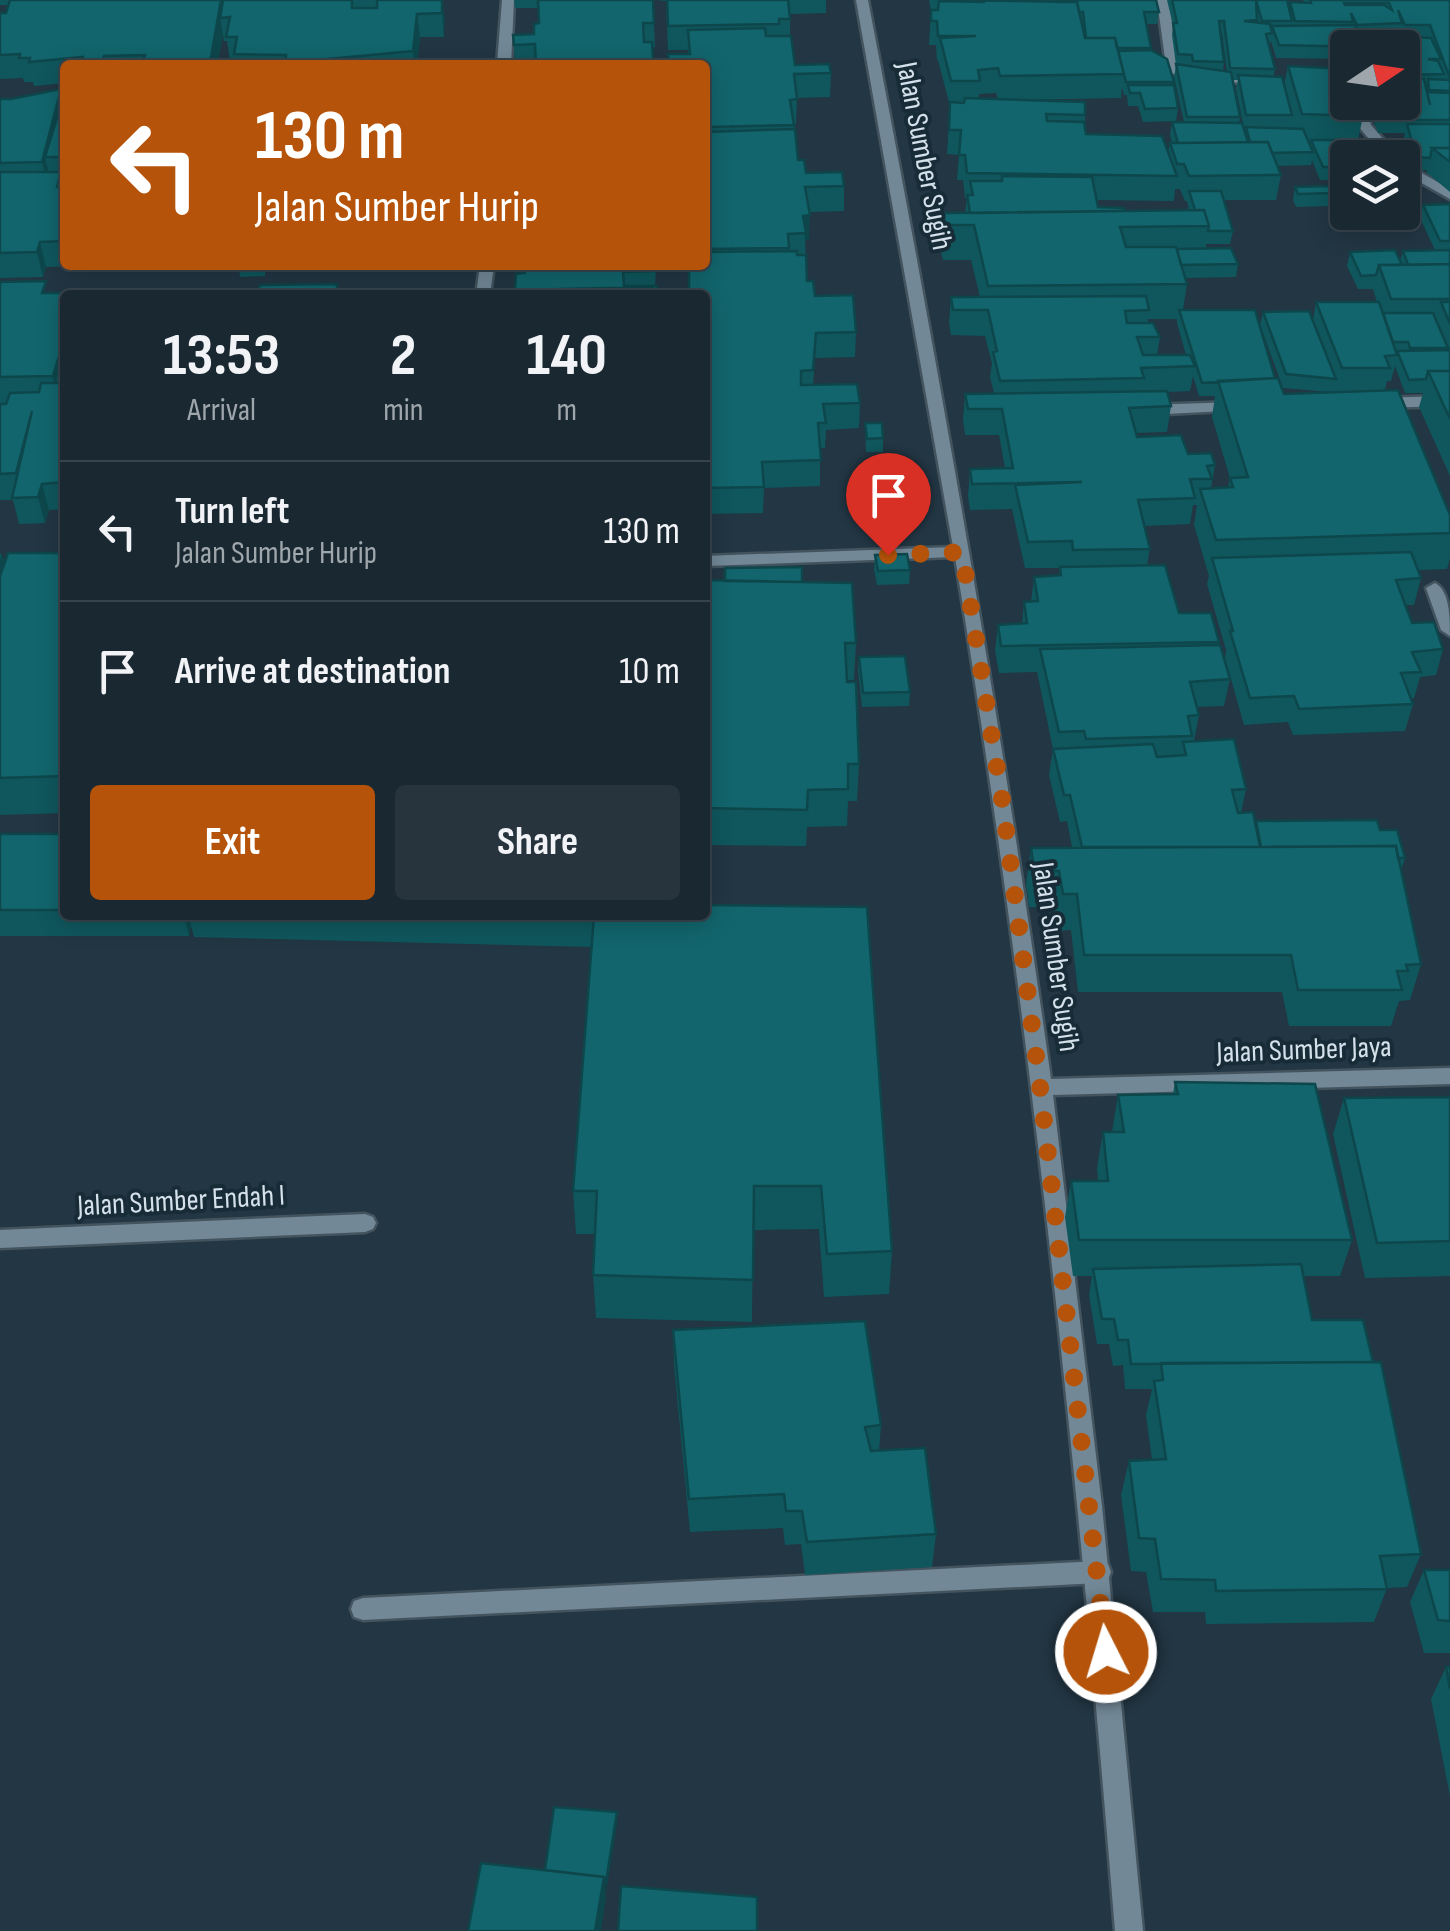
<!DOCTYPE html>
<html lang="en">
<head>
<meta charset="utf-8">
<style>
	body { margin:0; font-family:"Sofia Sans Condensed",sans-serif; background:#27343e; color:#f1f3f6; height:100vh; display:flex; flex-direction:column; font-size:38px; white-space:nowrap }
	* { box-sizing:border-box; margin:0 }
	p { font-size:32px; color:#9fa6ac }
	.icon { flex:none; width:55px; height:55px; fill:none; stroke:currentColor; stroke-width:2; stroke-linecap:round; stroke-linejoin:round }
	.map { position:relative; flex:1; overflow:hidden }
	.panel { position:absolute; left:60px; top:290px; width:650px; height:630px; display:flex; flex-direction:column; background:#1a2832; border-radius:10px; box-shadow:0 5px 25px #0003,0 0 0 2px #38444d }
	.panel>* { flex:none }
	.guide { position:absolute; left:60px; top:60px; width:650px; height:210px; border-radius:10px; box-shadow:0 5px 25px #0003,0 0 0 2px #38444d; background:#b45309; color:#fff; overflow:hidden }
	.needle { width:65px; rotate:77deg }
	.tools { position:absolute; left:1330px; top:30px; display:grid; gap:20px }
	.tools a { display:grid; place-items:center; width:90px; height:90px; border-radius:10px; background:#1a2832; box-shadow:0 5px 25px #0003,0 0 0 2px #38444d; font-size:50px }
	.pin { position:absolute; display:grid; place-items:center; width:85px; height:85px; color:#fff; margin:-102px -42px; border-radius:50% 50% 50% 0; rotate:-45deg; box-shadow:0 0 10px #0007 }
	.pin .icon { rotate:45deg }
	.me { position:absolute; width:110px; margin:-55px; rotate:355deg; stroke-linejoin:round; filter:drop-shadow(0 0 8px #0008) }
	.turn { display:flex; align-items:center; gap:35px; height:210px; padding:0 30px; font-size:45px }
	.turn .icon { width:130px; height:130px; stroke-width:2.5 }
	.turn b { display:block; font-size:70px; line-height:85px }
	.eta { display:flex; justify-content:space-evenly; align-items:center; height:170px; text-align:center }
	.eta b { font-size:60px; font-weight:700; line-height:70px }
	.action { display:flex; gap:20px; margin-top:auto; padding:20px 30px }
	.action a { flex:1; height:115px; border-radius:10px; background:#b45309; color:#fff; font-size:40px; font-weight:700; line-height:115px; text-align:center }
	.action a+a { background:#27343e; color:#f1f3f6 }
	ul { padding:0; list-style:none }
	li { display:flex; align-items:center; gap:30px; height:140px; padding:0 30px; border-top:2px solid #38444d }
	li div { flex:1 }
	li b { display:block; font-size:38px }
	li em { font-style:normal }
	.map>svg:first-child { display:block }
</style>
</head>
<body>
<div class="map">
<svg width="1450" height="1931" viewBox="0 0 1450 1931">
	<rect width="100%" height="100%" fill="#223643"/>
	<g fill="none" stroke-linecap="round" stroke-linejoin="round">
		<defs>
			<path id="lane" d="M1099 1561 1108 1564 1111 1572 1108 1580 1099 1583 363 1620 354 1617 351 1609 354 1601 363 1598Z"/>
			<path id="street" d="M502 0H514L511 65H497Z
				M856 0H868C937 359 1001 717 1051 1079L1450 1068V1084L1053 1095 1102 1506 1143 1931H1115C1078 1471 1030 1012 955 557L705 566V556L953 547Z
				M1157 0H1169L1178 67 1262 80 1267 81V87L1167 73Z
				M1351 102H1365L1371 125 1400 158H1385L1358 126Z
				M1402 162 1450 189V199L1402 172Z
				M480 265H494L490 295H476Z
				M1450 396V406L1376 408 1368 403 1376 398Z
				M1237 402 1245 407 1243 410 1147 415 1139 410 1147 405Z
				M1435 583C1450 591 1450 618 1450 636L1441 630 1426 588Z
				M365 1214 373 1217 376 1223 373 1229 365 1232 0 1248V1230Z"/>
		</defs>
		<!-- lane casing -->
		<use href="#lane" stroke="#43545f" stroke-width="5"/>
		<!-- street casing -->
		<use href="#street" stroke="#43545f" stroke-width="5"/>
		<!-- lane -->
		<use href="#lane" fill="#728897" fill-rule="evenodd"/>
		<!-- street -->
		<use href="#street" fill="#728897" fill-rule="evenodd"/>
	</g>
	<!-- wall -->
	<path fill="#0f575d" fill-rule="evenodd" d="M0 0H443L444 37H420L417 65H236L235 61H230L227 41H224L223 35 217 65H65V83L34 86 33 82H24L23 78 0 79V13H6L9 5H0Z
		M514 0H653L655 47H653V65H515L513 35 534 34 539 23 538 8H515Z
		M657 0H826V13L790 14V36L795 65 831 73 830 97 797 98 796 124H794L798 160 806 173 844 186V211L809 212V240H805L807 281 815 296 856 332 855 357 815 358 813 385 860 403 859 428 826 430 825 448H820V486L764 488 763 513 705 514V295L689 291 705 265V65H668V54H688V50H668L666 1Z
		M929 0H1053V2H1055L1054 0H1156L1159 12 1157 24H1146L1151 50 1174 82 1178 108 1176 121 1143 122 1138 106H1128L1127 95H1124L1122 87 1121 98 1018 100 1085 115 1086 134 1168 152 1170 143H1172L1170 135 1172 122H1184L1174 77 1176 65 1172 35 1173 25 1167 0H1287L1289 9 1290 2H1304L1303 0H1450V192L1426 172 1427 170H1414L1411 181H1402V160L1412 167 1404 137 1405 133H1378L1367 104 1402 102V48H1369L1371 37H1358L1361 48H1348V59L1276 58 1271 41 1269 46 1275 69 1273 77 1284 85 1288 66 1363 116 1358 140 1348 158V180H1320L1312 160 1311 165 1277 166 1281 175 1276 200H1224L1233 231 1230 244H1206V249L1238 264 1236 277 1185 278 1187 284 1183 310 1275 378 1284 394 1329 392 1283 388 1260 325 1263 312 1313 320 1316 302H1377L1373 289H1358L1347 266 1350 252 1400 261 1403 251 1435 250 1420 218 1423 205 1450 204V476L1419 407 1423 393H1405L1395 366 1391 381H1387L1385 390 1450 515V558L1447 569 1418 570 1421 578 1414 605H1406L1412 623 1443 649 1436 675 1420 677 1414 698 1411 699 1413 704 1405 731 1293 735 1288 722 1244 725 1225 658 1226 650 1207 584 1209 576 1194 525 1197 505H1193L1190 524 1144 526 1150 549 1147 565 1179 613 1219 642 1218 645 1230 679 1224 706 1197 707 1199 715 1194 741 1246 789 1241 813 1255 824 1380 830 1405 858 1401 871 1421 964 1410 1000 1399 1001 1391 1026H1289L1282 992H1078L1071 930 1058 931 1053 908 1029 907 1026 884 1031 848 1072 847 1067 821 1060 822 1049 775 1053 749 1037 672 999 673 995 651 998 625 1022 624 1024 602H1031L1034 577 1059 576 1060 568H1025L1012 509 970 510 968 496 970 469 1005 468 999 435H965L963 419 965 394 994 393 990 377 992 363 985 336 951 335 949 323 951 297H980L971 260H943L940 248 942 213H965L967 198H965L963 180H957L959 155 947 154 950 106 938 60H937L936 45H929L931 11ZM1220 33H1222L1227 72 1223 71 1224 62ZM1233 80H1238L1236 88 1244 128 1239 123 1240 117ZM996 93 998 99H979V94ZM1175 189H1180L1185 201H1187L1189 210 1125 211 1098 207 1097 200 1174 201ZM1148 319H1177V323L1186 355H1157L1160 337 1148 323ZM1193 376 1199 396H1215L1212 417 1230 478 1228 487 1211 488 1215 465 1188 454 1137 437 1136 433 1167 432 1171 406 1167 392 1190 391Z
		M61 89 63 99H65V265H125L46 267 43 277 0 278V99H11Z
		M1295 187 1333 193 1331 206 1296 207 1293 200Z
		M219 265H266L265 276 240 277 239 266 219 267Z
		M501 265H656L655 286 515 290 525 271 502 272Z
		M0 282 49 293 65 295V509L49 510 45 523 19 524 13 500H0V404L6 403H0Z
		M865 423 883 438V452H866Z
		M0 553 5 562 65 553V813L0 815Z
		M875 555 910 570 909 584 877 585 874 569Z
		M705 580 802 582 856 643 854 680H847L859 764 857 801H848L847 826 807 827 806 846 705 845Z
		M859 657 910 692 909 706 862 707 858 671Z
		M0 834H65V915H705L892 1251 889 1294 824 1297 819 1229 753 1230 752 1322 596 1318 593 1275 595 1234H576L573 1191 592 947 194 937 191 926 189 936H0Z
		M1175 1082 1352 1240 1340 1276H1303L1312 1320 1421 1554 1407 1587 1387 1588 1374 1622 1206 1624 1205 1612H1153L1146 1572 1131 1571 1121 1495 1129 1461 1152 1460 1146 1415 1152 1389H1125L1123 1365 1113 1366 1109 1344H1097L1089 1295 1092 1276H1073L1065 1217 1071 1181H1098L1097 1168 1103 1132H1112L1118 1095 1173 1094Z
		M1450 1097V1276L1365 1278 1333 1134 1344 1098Z
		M673 1330 881 1425 879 1451 936 1534 932 1567 805 1575 801 1544 785 1545 783 1528 690 1532 674 1365Z
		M1424 1570H1450V1653H1424L1410 1602Z
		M1446 1667H1450V1796L1431 1699Z"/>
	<!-- shaded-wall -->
	<path fill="#0d474c" d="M221 0 225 17 220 18 223 35 217 65H210Z
		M442 0 445 18 444 37 442 13Z
		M417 14 420 37 417 65H415L413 51Z
		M61 89 65 106 45 157 50 178 48 187 42 162Z
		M810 215 809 240H805L803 216Z
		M40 242 46 267 43 277 37 252Z
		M65 336V376H56L61 396 59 402 53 376Z
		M42 484 49 510 45 523 38 497Z
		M2 553 12 589 0 627V560Z
		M184 915H189L191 926 189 936Z
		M617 1812V1824L606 1893V1882Z
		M604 1877 606 1898 601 1931H595Z"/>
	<!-- building -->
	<path fill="#12656c" stroke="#0d474c" stroke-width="2.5" fill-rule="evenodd" d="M10 0H221L210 63 142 64 145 55 104 56 101 65H81L83 57 29 62 30 58H19L20 54 0 55V13H6Z
		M223 0H352V8H377V0H442V13L417 14 413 51 285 63 286 55 234 54 237 37H226L230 17 220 18Z
		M538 0H653L654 23H643L644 42H652L653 60 640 61V65H536L535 44 514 45 513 35 534 34V24L539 23Z
		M667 0H788L790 19H779V24L668 26Z
		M959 0 1077 2 1085 38H1115L1124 74 1000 76 998 68 978 70 980 81H951L940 38 976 36H938L937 21H931V10H938L939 1 985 2Z
		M1057 0H1156L1159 12H1144L1151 48H1117L1115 38H1086L1083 12H1079L1077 2H1057Z
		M1172 0H1256L1257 20 1244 21 1270 24 1272 33 1266 34 1275 69 1230 68 1224 21H1219L1224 62 1193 61 1192 55 1178 54 1173 23H1177Z
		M1256 0H1287L1292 21H1262Z
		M1310 0H1450V78L1430 25H1405L1398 10 1402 23 1357 25 1351 13 1353 22 1295 21 1290 2 1311 3ZM1344 3H1389L1392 10 1384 5H1345Z
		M1355 25 1361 47 1279 45 1272 26Z
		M765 28 766 36H791L795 65 829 64 831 73 794 74 797 99 790 100 794 125 705 127V65H669L668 54H690L688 30Z
		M1371 35 1431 38 1441 59H1428L1438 61 1444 74 1402 75V48H1375Z
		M1151 50 1167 59 1174 82H1126L1118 51Z
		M1176 64 1231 72 1240 117H1187Z
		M1288 66 1344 69 1348 78V102H1358L1363 116 1302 114Z
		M1238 75 1282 77 1292 115H1246Z
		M1402 77 1424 79 1430 105 1427 92 1450 93V120H1380L1374 102H1402Z
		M1428 79 1450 80V91L1429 90Z
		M1128 85H1174L1178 108 1145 109 1140 93H1130Z
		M61 89 42 162 0 163V99H11Z
		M965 98 1085 102V115L1046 114 1047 121 1084 122 1086 134 1162 136 1177 176 967 173 965 155H959L961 130H949L950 102 964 103Z
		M63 99H65V151L63 157H45Z
		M1172 122 1242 123 1248 142 1178 143Z
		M1407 124H1450V148H1432L1430 158 1416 157Z
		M1246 127 1303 129 1313 152 1272 153 1268 142H1250Z
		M795 129 798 160H804L806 173 842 172 844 186 805 187 810 215 803 216 806 233 788 234 789 248 705 249V132Z
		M1311 140H1376L1400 158H1348V167H1323Z
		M1268 142 1281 175 1189 176 1184 164H1177L1170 143Z
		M1432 148H1450V162Z
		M1402 160 1414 168H1402Z
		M0 172H65V178L59 179 57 187H65V241L40 242 37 252 0 253Z
		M1002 176 1092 177 1098 207 1124 208 1125 211 970 213 967 195H973L970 181H1002Z
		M1330 186 1333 193 1298 194 1295 187Z
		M1189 191H1221L1233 231H1208L1209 226 1204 210H1195Z
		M1450 204V241H1440L1423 205Z
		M1204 210 1209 226 1120 227 1126 247H1176L1187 284 988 286 974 225H945L942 213Z
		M1231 248 1238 264 1181 265 1177 249Z
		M1395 250 1402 265H1379L1376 275 1361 276 1350 252Z
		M1450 250V264L1408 265 1403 251Z
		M797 251V255H806L807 281H813L815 296 853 295 856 332 816 333 813 370 801 371V385L857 384 860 403 823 404 826 423H818L821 460 762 462 764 487 705 488V295H667V292L689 291V265H705V252Z
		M1450 264V299H1391L1379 265Z
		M525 265H654V271L623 272 624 286H657V295H653V287L515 290 516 274 525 273Z
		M46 281 42 293H78L77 295H65V336L53 376 0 377V282Z
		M337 284V292H373L372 295H257L260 285Z
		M653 287 652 295H513V291Z
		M256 290 255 295H174V294Z
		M153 292 152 295H80L81 293Z
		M1146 296 1149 310 1125 311 1127 323H1153L1160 337H1137L1143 355H1190L1195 366 1141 368 1144 378 1000 381 993 352 997 351 988 310H953L951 297Z
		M1316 302H1379L1397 355 1385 356 1390 368H1342Z
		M1441 302H1450V324Z
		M1179 310H1255L1275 378 1202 383Z
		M1309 311 1336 379 1286 374 1263 312Z
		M1383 313H1433L1448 348H1410L1408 342H1393Z
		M65 345V376H56Z
		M1450 350V371H1428L1426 379 1409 380 1397 351Z
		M1428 371H1450V419Z
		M1278 378 1284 394 1398 390 1450 515V533L1216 540 1200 489 1233 487 1230 478 1248 477 1218 381Z
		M41 383H65V482L42 484 38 497 12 498 32 411 16 473 0 474V404H6L10 393 39 392Z
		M1167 391 1171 406 1129 408 1137 437 1181 435 1188 454 1211 453 1215 465 1207 466 1212 479H1190L1195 498 1138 500 1150 549 1073 550 1072 541 1028 542 1015 485 1082 482 972 484 970 469 1013 468 1002 409H968L965 394Z
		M865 423H882L883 438 867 439Z
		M1411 552 1421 578 1396 580 1412 623 1434 622 1443 649 1412 652 1421 672 1401 673 1413 704 1299 709 1294 696 1250 698 1230 631H1233L1212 558Z
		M8 553H65V776L0 778V576Z
		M907 554 910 570 878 571 875 555Z
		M1165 565 1179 613H1211L1219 642 1001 646 998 625 1027 623 1024 602 1038 601 1034 577 1061 575 1060 567Z
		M802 567V582L725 581V568Z
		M705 580 852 583 856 643H845L847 682H856L859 764H848V789L808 790 807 810 705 808Z
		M1220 645 1230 679 1190 682 1199 715 1188 716 1192 736 1086 739 1084 731 1059 732 1040 649Z
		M905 656 910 692 863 693 859 657Z
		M1234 739 1246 789 1232 790 1238 813 1253 812 1260 847H1082L1070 795H1064L1053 749 1153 744 1157 757 1186 755 1183 742Z
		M1377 820 1380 830H1397L1405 858H1398L1396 846 1261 847 1256 821Z
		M0 834H65V910H0Z
		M1396 846 1421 964 1406 965 1408 971H1397L1402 990H1298L1291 955H1084L1077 894H1063L1059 871 1034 870 1031 848Z
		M705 905 867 907 892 1251 827 1254 821 1186H754L753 1280 593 1275 597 1191H573L594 915H705Z
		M1175 1082 1315 1084 1352 1240H1079L1071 1181H1108L1103 1132H1124L1118 1095 1178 1094Z
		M1450 1097V1241L1377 1243 1344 1098Z
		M1301 1264 1312 1320H1363L1373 1362 1131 1364 1128 1340H1118L1114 1319H1102L1093 1269Z
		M865 1321 881 1425 865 1427 871 1451 925 1448 936 1534 807 1542 802 1511H786L784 1494 689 1499 673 1330Z
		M1381 1362 1421 1554 1380 1556 1387 1589 1216 1591 1215 1580 1161 1579 1155 1539 1139 1538 1129 1461 1166 1459 1154 1381 1163 1380 1161 1363Z
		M1424 1570H1450V1621L1438 1620Z
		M1446 1667H1450V1689Z
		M554 1807 617 1812 606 1882 604 1877 545 1870Z
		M481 1863 604 1877 595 1931H468Z
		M621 1886 757 1897V1931H618Z"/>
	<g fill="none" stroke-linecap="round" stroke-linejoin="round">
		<!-- route -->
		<path stroke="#b45309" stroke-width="18" stroke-dasharray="0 32.4" d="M888 555 962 552 1002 799 1040 1086 1106 1652"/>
	</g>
	<g text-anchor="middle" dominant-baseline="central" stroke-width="8" stroke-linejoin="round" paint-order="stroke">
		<!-- street labels -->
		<g font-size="30" fill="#d5e1ea" stroke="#182c38">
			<text transform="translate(924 156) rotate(79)">Jalan Sumber Sugih</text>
			<text transform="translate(1056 957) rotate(82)">Jalan Sumber Sugih</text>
			<text transform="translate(1304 1050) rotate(-2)">Jalan Sumber Jaya</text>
			<text transform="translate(181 1201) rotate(-3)">Jalan Sumber Endah I</text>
		</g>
	</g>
</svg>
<div class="tools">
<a><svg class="needle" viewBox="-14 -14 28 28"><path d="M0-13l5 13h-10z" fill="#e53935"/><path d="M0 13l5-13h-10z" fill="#9fa6ac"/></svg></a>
<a><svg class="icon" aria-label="layers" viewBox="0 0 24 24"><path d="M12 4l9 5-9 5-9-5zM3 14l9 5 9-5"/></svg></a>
</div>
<div class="pin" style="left:888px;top:555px;background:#d93025"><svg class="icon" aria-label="arrive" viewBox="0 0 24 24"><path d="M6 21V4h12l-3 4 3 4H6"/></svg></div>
<svg class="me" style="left:1106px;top:1652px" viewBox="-20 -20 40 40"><circle r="17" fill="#b45309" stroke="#fff" stroke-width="3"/><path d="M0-11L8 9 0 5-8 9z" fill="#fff"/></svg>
<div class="guide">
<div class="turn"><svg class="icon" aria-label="left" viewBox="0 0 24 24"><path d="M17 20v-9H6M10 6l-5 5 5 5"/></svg><div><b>130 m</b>Jalan Sumber Hurip</div></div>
</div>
<section class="panel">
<div class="eta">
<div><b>13:53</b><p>Arrival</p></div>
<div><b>2</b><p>min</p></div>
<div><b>140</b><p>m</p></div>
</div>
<ul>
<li><svg class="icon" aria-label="left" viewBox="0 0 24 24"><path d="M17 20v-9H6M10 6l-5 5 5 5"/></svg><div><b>Turn left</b><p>Jalan Sumber Hurip</p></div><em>130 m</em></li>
<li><svg class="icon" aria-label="arrive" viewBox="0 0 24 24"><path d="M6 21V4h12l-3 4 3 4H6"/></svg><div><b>Arrive at destination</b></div><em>10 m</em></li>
</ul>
<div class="action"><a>Exit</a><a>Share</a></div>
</section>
</div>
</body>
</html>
